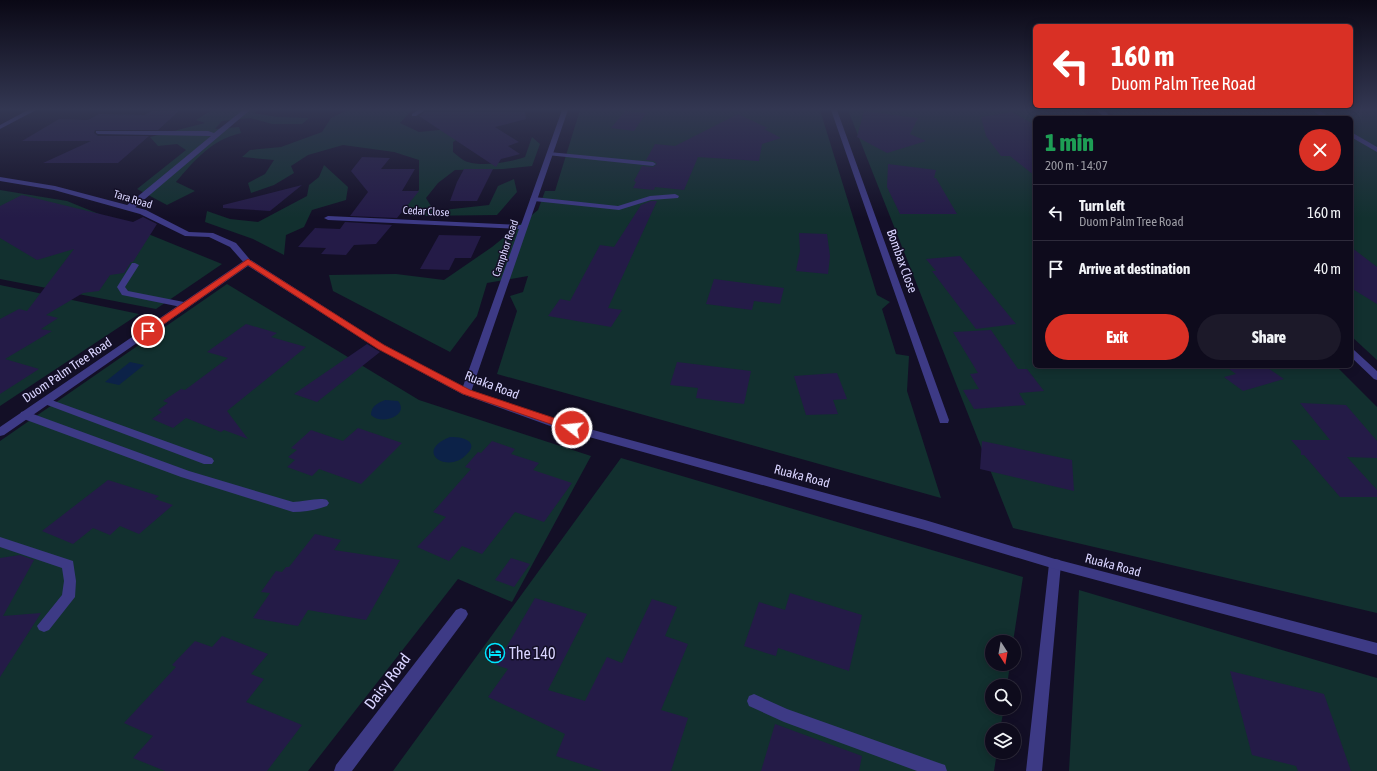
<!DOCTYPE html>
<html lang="en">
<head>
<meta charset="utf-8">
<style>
	body { margin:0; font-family:"Asap Condensed",sans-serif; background:#1c1929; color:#f1f3f6; height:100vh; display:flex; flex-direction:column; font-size:15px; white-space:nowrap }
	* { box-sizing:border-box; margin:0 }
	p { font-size:13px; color:#9b9ba3 }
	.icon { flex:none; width:22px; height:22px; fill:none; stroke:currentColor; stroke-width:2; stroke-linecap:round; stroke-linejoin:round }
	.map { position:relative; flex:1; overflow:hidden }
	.panel { position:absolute; left:1033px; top:116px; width:320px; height:252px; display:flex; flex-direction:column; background:#0e0b1c; border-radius:6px; box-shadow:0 2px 10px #0003,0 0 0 1px #2e2b3b }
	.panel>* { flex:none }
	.banner { position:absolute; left:1033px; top:24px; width:320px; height:84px; border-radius:6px; box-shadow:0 2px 10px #0003,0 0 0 1px #2e2b3b; background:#d93025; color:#fff; overflow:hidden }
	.needle { width:26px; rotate:169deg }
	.tools { position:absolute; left:985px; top:635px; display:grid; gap:8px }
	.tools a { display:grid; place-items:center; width:36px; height:36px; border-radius:50%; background:#0e0b1c; box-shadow:0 2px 10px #0003,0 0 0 1px #2e2b3b; font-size:20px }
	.pin { position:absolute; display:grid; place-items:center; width:34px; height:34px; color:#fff; margin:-17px; border:2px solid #fff; border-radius:50%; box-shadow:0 1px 4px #0007 }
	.me { position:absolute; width:44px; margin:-22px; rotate:286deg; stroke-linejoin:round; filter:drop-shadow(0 0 3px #0008) }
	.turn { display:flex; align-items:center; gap:14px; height:84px; padding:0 12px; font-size:18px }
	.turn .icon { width:52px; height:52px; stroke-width:2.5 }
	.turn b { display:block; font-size:28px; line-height:34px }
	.round { display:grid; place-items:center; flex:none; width:42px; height:42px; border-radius:21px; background:#1c1929 }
	.head { display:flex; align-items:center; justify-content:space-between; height:68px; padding:0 12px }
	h1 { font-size:24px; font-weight:800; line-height:30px; color:#1e9e55 }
	.button { display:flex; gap:8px; margin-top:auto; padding:8px 12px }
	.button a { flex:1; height:46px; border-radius:24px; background:#d93025; color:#fff; font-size:16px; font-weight:800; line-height:46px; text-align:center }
	.button a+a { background:#1c1929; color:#f1f3f6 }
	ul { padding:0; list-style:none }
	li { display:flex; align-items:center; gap:12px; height:56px; padding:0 12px; border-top:1px solid #2e2b3b }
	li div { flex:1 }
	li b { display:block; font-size:15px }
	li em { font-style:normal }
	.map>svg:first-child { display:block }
</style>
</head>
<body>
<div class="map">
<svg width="1377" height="771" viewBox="0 0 1377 771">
	<rect width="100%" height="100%" fill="#130f26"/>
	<!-- green -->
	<path fill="#12302f" d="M212 110H259L253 113 277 117 309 118 302 124H272L250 118 222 121 215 129 239 127 241 133C211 140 195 160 176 182L195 191 167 205 137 189 186 150 177 144 158 146 150 137 205 123 196 120Z
		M348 110H412L400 123 419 132 439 130 463 125 471 110 484 115 474 129 453 142V152C457 155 463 161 468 162 483 167 511 162 525 157L532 137 540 144 532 166 503 169 455 170 438 183 426 198 434 211 489 205 498 186 514 179 517 192 497 215 413 216 403 206 419 190V160L394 152 343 145 308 155 291 166 294 173 274 185 251 193 248 183 265 174 274 160 242 157 250 150 281 147 322 132 331 118Z
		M580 110H820L877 295 890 302 882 309 896 354 909 356 907 391 941 498 497 374 517 311 510 296 523 292 528 276 487 283 477 316 450 352 333 291 329 275 396 274 444 280 492 247 538 210 545 191H555Z
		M848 110H1082L1090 118H1035V366H1336L1377 407V613L1013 528Z
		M1108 110H1377V360L1351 336V118H1117Z
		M324 165 348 187 346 200 312 210 304 227 286 235 284 255 253 239 205 222 207 211 230 219 258 222 307 196 309 185 319 177Z
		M0 190 67 201 222 264 156 309 0 279Z
		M227 284 419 400 591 456 512 602 458 579 308 771H0V441Z
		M0 285 139 314 0 406Z
		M621 458 1023 577 1013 642H992V664H1010L1007 686H992V708H1004L1000 730H992V752H997L994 771H393Z
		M1079 590 1377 678V771H1069Z"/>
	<!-- water -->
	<path fill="#0c2248" d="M130 362 144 365 119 385 105 382Z
		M385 400 398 401C410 415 382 426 371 415 371 406 378 403 385 400Z
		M450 437C461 436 480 441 467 454 449 475 412 452 450 437Z"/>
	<!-- building -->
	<path fill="#241b47" d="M153 110H180L158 130H95L94 133 98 136H149L118 163H43L91 141H22L59 119 88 120 99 114 145 115Z
		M625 111 646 113 634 131 611 128Z
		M864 111 918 118 910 134 926 141 887 153 857 137Z
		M425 112H525L526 119 495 127 519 142 508 146 520 154 501 159 496 167 419 116Z
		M1012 112 1035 125V176L1010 156H1001L986 136 981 117Z
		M738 114 768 128 764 129 781 138 762 144 759 161 698 157 684 190 655 187 654 190 633 188 636 182 634 181 642 166 653 167 657 164 654 161 646 160 655 144 675 146Z
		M362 157 390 158 381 169H415L402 191H419L397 218 350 216 368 192 351 171Z
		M888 164 936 170 934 178H936L957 214H900L887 187Z
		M464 169H493L477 201H450L457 182Z
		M302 185 270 211 223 208V205Z
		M22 195 133 222 143 217 157 224 133 262H131L124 273 110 275 99 291 83 293 46 315 58 318 41 329 52 331 5 359 39 369 0 394V319L19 309 27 311 74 249 37 260 0 238V206Z
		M651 201H657L608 308 622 310 611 327 548 316 560 299 570 301 600 245 614 247 641 205Z
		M345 222 392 225 376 244 354 245 346 255 321 254 326 248 298 247 315 228 340 229Z
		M799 233 827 234 830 256 828 274 796 271 800 251Z
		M439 235 481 236 471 258H455L449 270 420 269Z
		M1351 247 1377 267V304L1351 288Z
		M960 256 1016 324 976 329 932 271H936L926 259Z
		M714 279 784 288 780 304 754 301 752 310 706 304Z
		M246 324 277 333 271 337 306 347 227 411 248 439 224 430 221 432 186 418 173 428 152 419 162 412 158 410 168 403 163 401 181 389 185 390 228 358 207 352Z
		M991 330 1018 369H1027L1044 391 1019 393 1026 405 974 409 963 390 979 389 970 374 978 373 953 332Z
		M367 344 380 352 317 402 294 394Z
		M677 362 751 371 744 404 696 398 698 388 670 385Z
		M1225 366H1265L1284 379 1243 391 1224 377 1236 374Z
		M837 373 847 399 833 400 838 414 806 415 794 376Z
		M1300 403 1346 405 1377 441V458L1347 457 1377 490V497H1340L1304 455H1301V451L1291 440H1330Z
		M358 428 402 443 361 484 319 469 312 476 287 467 295 460 288 457 297 450 291 448 311 430 343 441Z
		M492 441 515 449 511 454 539 463 533 470 572 483 544 522 515 512 482 554 462 546 449 561 417 547 446 517 433 512 471 469 465 467 478 452 481 453Z
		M982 441 1072 460 1074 491 980 469Z
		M108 480 159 496 155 499 173 505 139 534 120 526 110 535 93 528 73 544 42 531Z
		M315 534 341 540 334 550 400 560 366 620 308 610 298 626 253 618 270 593 261 592 276 571 282 572 286 567H289Z
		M20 555 34 560 3 616 41 613 0 677V558Z
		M511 558 530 564 514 587 495 580Z
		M790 593 862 615 849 671 778 648 776 656 744 646 759 602 785 610Z
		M535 598 587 614 548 690 585 701 607 657 622 663 652 599 677 607 665 636 688 644 661 710 688 718 671 771H603L556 756 565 734 488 697 508 669 496 665Z
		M222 636 268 654 251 674 264 679 246 702 302 725 267 771H165L133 758 153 736 124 723 176 667 172 665 195 641 212 647Z
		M1230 671 1324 694 1351 771H1298L1296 766 1252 755Z
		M775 724 862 756 859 771H761Z"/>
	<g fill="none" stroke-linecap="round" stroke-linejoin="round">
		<!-- service -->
		<path fill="#3d3a85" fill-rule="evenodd" d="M243 110H250L132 210H126V206L211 136 98 134 96 133V131H208L214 133Z
			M1312 110H1319L1330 118H1323Z
			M1351 132 1377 147V152L1351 137Z
			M549 152 653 162 656 164 653 166 547 155V153Z
			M675 194 679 196 678 198 651 200 619 210 534 201 530 199 534 197 618 206 650 196Z
			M132 263H135L139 265 125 287 128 291 189 303 190 305 189 307 186 308 122 295 117 287Z
			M46 398 212 458 214 461 212 464H204L42 403 41 401Z
			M25 411 189 471 293 502C302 502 320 497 327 500L329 503 327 506C316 510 305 512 293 512L181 477 21 418 20 415 21 412Z
			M0 537 73 561 76 581 75 597 49 630 44 632 39 630 37 626 62 595 64 581 62 568 0 547Z
			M754 694 787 709 939 763 945 765 947 771H917L784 722 749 706 747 701 749 696Z"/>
		<!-- minor -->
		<path fill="#3d3a85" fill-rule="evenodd" d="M28 110H36L0 129V125Z
			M418 110H425L416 116H412V114Z
			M562 110H568L471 392 466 395 462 394 461 392 519 229 328 220 324 218 328 216 521 225Z
			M831 110H837L949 420 948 423H940L939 420Z
			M1097 110H1104L1111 118H1105Z
			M0 177 55 186 146 210 189 232 213 233 236 243 252 262 248 264H245L230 247 209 237 185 236 140 214 54 190 0 181Z
			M1351 349 1354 350 1377 371V380L1374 379 1351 357Z
			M1055 559 1060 560 1061 564 1042 771H1026L1049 564 1050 560Z
			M461 608 466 610 468 614 466 618 352 771H334L336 765 456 610Z"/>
		<!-- tertiary -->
		<path fill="#3d3a85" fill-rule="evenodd" d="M245 260H251L384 345 470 390 560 421 925 520 1055 559 1377 643V655L1055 569 925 530 553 427 462 394 378 349 248 266 4 435 0 436V427Z"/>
	</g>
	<!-- sky -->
	<linearGradient id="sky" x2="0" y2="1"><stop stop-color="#0a0815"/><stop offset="0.5" stop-color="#333752"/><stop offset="1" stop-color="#333752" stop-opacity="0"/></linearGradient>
	<rect width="1377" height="218" fill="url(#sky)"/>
	<!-- route -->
	<path fill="#d93025" stroke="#8d1f18" d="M248 259 384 345 470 390 575 425 576 428 572 431 568 430 463 394 378 349 248 265 151 333H145L144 331 145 329Z"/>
	<!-- icons -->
	<defs>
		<symbol id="hotel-ring" viewBox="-11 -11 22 22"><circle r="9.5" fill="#130f26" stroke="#00e5ff" stroke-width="1.5"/><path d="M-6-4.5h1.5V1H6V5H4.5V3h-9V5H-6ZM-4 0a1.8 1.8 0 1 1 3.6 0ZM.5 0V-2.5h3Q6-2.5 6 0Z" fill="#00e5ff"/></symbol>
	</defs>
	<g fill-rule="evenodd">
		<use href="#hotel-ring" x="484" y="642" width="22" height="22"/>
	</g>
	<g text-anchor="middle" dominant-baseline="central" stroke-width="3" stroke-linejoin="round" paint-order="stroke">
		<!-- far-street labels -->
		<g font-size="11" fill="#d9d4ff" stroke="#130f26">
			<text transform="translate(133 199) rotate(17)">Tara Road</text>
			<text transform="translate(426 211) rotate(3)">Cedar Close</text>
			<text transform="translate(505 248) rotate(-71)">Camphor Road</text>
		</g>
		<!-- street labels -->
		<g font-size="13" fill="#d9d4ff" stroke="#130f26">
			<text transform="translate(902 261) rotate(70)">Bombax Close</text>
			<text transform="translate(67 370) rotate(-34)">Duom Palm Tree Road</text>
			<text transform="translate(492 385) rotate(21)">Ruaka Road</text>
			<text transform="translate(802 476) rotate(15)">Ruaka Road</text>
			<text transform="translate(1113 565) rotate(15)">Ruaka Road</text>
		</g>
		<!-- near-poi labels -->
		<g font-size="16" fill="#d9d4ff" stroke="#130f26" text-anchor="start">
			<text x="509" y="653">The 140</text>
		</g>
		<!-- near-street labels -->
		<g font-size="16" fill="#d9d4ff" stroke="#130f26">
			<text transform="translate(387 681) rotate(-53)">Daisy Road</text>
		</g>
	</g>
</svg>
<div class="tools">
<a><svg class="needle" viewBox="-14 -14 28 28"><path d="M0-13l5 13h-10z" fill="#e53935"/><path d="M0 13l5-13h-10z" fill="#9b9ba3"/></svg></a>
<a><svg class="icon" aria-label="search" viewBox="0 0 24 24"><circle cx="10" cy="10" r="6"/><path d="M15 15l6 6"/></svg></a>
<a><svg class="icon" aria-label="layers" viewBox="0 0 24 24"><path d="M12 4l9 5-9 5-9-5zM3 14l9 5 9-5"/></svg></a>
</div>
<div class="pin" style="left:148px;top:331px;background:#d93025"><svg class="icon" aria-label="arrive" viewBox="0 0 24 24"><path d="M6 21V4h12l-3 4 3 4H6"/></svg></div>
<svg class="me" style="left:572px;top:428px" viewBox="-20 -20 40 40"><circle r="17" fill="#d93025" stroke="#fff" stroke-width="3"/><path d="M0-11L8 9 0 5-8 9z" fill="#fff"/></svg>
<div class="banner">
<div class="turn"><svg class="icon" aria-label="left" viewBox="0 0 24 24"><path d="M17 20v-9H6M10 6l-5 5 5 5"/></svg><div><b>160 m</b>Duom Palm Tree Road</div></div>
</div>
<section class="panel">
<div class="head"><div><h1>1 min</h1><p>200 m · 14:07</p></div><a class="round" style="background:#d93025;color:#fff"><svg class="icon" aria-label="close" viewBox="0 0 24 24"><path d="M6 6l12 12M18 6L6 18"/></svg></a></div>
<ul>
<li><svg class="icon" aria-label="left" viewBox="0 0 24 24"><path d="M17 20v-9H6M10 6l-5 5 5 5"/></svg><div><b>Turn left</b><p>Duom Palm Tree Road</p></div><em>160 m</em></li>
<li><svg class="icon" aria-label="arrive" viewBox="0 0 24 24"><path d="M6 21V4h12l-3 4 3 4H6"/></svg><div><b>Arrive at destination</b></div><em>40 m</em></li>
</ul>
<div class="button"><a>Exit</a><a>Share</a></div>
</section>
</div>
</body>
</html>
